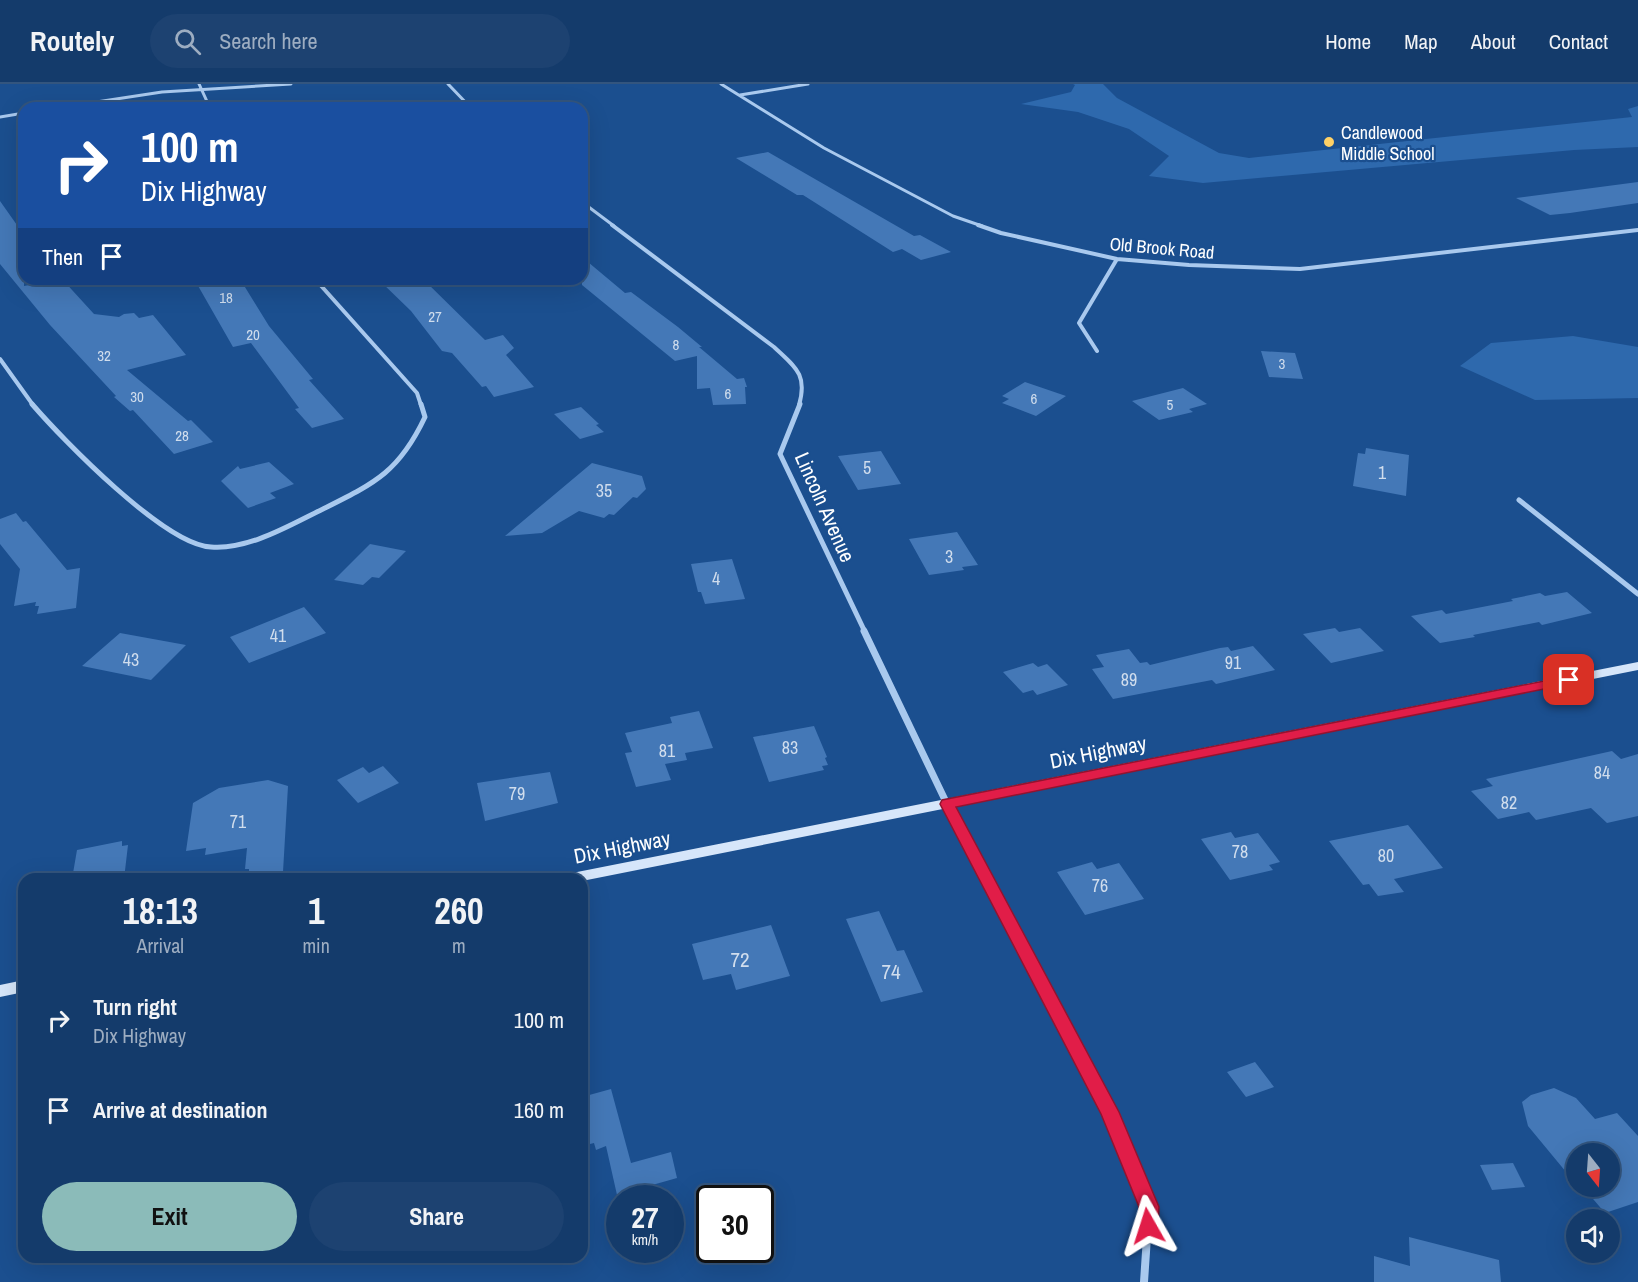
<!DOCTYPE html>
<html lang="en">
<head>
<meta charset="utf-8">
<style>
	body { margin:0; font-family:"Archivo Narrow",sans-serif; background:#1d4271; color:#f1f3f6; height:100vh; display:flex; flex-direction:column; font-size:22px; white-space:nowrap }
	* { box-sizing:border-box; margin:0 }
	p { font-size:20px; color:#9dadc1 }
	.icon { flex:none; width:33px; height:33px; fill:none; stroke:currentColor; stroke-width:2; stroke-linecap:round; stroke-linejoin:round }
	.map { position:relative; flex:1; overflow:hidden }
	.details { position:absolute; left:18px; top:789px; width:570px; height:390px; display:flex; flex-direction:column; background:#143b6b; border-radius:18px; box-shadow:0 6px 24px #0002,0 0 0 2px #33557e }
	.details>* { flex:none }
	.top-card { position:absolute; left:18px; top:18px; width:570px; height:183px; border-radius:18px; box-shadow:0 6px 24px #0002,0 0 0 2px #33557e; background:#1a4fa0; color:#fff; overflow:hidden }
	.needle { width:39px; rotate:163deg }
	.controls { position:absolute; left:1566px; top:1059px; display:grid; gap:12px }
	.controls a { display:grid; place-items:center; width:54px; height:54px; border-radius:50%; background:#143b6b; box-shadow:0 6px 24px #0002,0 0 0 2px #33557e; font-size:30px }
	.speed { position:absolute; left:606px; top:1101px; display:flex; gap:12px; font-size:30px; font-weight:700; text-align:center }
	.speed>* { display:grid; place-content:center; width:78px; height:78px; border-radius:50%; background:#143b6b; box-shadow:0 6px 24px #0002,0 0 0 2px #33557e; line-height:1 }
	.speed small { font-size:15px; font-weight:400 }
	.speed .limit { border:3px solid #111; border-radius:9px; background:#fff; color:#111 }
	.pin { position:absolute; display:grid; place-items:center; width:51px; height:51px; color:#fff; margin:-26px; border-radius:12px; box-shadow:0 3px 9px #0006 }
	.me { position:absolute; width:66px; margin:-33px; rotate:354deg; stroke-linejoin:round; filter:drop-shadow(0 0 4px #0008) }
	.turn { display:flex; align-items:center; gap:21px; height:126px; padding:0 24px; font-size:27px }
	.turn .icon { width:78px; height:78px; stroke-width:2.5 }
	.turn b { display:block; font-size:42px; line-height:51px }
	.then { display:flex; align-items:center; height:57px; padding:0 24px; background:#0003; gap:12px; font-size:22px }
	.eta { display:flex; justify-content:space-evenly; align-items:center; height:102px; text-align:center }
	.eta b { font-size:36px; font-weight:800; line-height:42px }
	.button { display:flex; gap:12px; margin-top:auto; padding:12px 24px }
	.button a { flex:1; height:69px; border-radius:36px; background:#8bbbb9; color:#111; font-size:24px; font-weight:800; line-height:69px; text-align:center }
	.button a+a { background:#1d4271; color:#f1f3f6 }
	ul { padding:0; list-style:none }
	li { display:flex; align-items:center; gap:18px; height:90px; padding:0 24px }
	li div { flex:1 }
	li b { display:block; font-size:22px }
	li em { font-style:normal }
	header { display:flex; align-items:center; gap:36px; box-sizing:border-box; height:84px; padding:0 30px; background:#143b6b; border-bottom:2px solid #33557e }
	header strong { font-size:28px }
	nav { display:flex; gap:33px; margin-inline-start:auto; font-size:21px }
	.search { width:420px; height:54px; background:#1d4271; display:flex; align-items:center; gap:15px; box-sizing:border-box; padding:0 21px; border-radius:33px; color:#9dadc1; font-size:22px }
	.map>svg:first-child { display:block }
</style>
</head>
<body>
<header>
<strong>Routely</strong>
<div class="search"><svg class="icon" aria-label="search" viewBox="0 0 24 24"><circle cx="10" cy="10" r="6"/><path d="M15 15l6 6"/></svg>Search here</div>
<nav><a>Home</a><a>Map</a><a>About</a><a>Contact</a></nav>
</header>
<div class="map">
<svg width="1638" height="1198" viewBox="0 0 1638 1198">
	<rect width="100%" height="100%" fill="#1b4f8f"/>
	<!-- green -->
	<path fill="#2e69ad" d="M1073 0H1103L1117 14 1219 69 1249 74 1632 33 1628 25 1638 22V63L1574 66 1203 99 1149 92 1169 72 1129 45 1078 28 1021 20 1071 8 1075 1Z
		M1573 252 1638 263V314L1535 316 1460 282 1491 259Z"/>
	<!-- building -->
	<path fill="#4478b7" d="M768 68 914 152 920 151 951 168 921 176 902 165 893 168 803 111H797L736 74Z
		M1638 98V119L1570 129 1550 131 1516 114Z
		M0 117 24 151V202L62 195 94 230 119 233 124 230 134 229 139 234 153 231 186 271 127 286 188 337 191 336 213 358 174 370 133 326 130 327 114 313 116 312 50 241 0 180Z
		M582 173 625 209 631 208 678 243 702 263H699L737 295 744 294 747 303H745L746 320 713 321 710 304 697 305V272L675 277 582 201Z
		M221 195H240L269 242 313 295 309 296 344 335 312 344 295 325 299 324 251 259 233 263 197 200Z
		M378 195H423L485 256 503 251 514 264 506 271 534 303 494 313 486 302 482 303 452 269 442 267 411 227Z
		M1261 267 1295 269 1303 295 1269 293Z
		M1025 298 1066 312 1036 332 1002 319 1009 315 1002 312Z
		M1183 304 1207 320 1189 325 1193 328 1159 336 1132 317Z
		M581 323 599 340 596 341 604 348 580 355 554 330Z
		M1366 364 1409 371 1406 412 1353 402 1358 369 1365 370Z
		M881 367 901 400 858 406 838 372Z
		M269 378 294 400 270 409 276 414 248 424 221 397 238 382 240 385Z
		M592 379 642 392 646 405 637 414 633 413 614 431 609 430 604 434 579 427 542 449 505 452Z
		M16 429 23 438 26 437 67 486 80 484 76 524 37 530 39 522H35L36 518 14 522 20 485 0 460V435Z
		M957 448 978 481 962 483 964 486 929 491 909 455Z
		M370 460 406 467 379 494 372 493 363 501 334 496Z
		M732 475 745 515 705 520 701 508H698L691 480Z
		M1567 508 1592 529 1542 541 1539 538 1473 551 1475 553 1440 559 1411 532 1442 526 1446 530 1513 517 1511 515 1540 509 1545 512Z
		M304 523 326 549 249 579 230 553Z
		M1335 544 1339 548 1360 544 1384 567 1331 579 1303 550Z
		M120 549 186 561 151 596 82 582Z
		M1253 562 1275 586 1216 600 1212 596 1113 615 1092 585 1104 583 1096 571 1129 565 1140 579 1147 578 1150 581 1220 564 1228 563 1231 567Z
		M1033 579 1038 583 1047 580 1068 601 1037 611 1033 606 1023 609 1003 588Z
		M699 627 713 664 685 669 687 676 665 680 671 696 636 703 625 669 632 668 625 649 672 639 670 633Z
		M814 642 827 673 825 674 828 681 822 682 824 686 769 698 753 653Z
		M1612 667 1621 675 1638 670V732L1607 739 1591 724 1536 736 1529 728 1498 735 1471 707 1493 702 1486 695Z
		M383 682 399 699 358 719 337 696 363 683 369 689Z
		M550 688 558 719 485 737 477 699Z
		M268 696 288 702 283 788 249 794V785H245L247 764 205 771 206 764 186 767 193 719 219 704Z
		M1408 741 1443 784 1394 795 1404 808 1378 812 1369 800 1363 801 1329 757Z
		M1231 748 1235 754 1258 749 1280 778 1269 781 1273 786 1230 796 1201 755Z
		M122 757V762L128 761 124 795H72L77 766Z
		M1092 778 1097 785 1119 779 1144 815 1085 831 1057 788Z
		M879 827 897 867 904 866 923 908 881 918 846 835Z
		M771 841 790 892 736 906 731 890 703 896 692 860Z
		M1255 978 1274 1003 1246 1013 1227 988Z
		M1554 1004 1576 1014 1595 1035 1617 1029 1638 1052V1118L1605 1129 1582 1102H1610V1070H1576V1095L1574 1093 1571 1094 1528 1042 1522 1018 1531 1011Z
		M611 1005 631 1079 671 1068 677 1094 617 1111 606 1062 596 1066 594 1059 582 1062V1013Z
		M1513 1079 1525 1103 1492 1106 1480 1081Z
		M1409 1153 1499 1176 1501 1198H1374V1172L1410 1182Z"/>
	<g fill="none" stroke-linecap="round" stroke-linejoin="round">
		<!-- street-far4 -->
		<path stroke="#a9c9ee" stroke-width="3" d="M199 0 210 24
			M448 0 471 24
			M721 0 824 64 953 132 982 142
			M740 11 808 0
			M57 24 162 8 291 0
			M0 33 24 29
			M582 118 614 142"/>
		<!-- street-far3 -->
		<path stroke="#a9c9ee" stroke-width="4" d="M612 141 774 263C795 283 808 290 799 321
			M978 141 1001 149 1117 175 1189 181 1300 185 1638 146
			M315 195 417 309 421 321
			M1097 267 1079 239 1117 175
			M0 275 33 321"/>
		<!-- street-far2 -->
		<path stroke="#a9c9ee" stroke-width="5" d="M32 320C63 356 165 461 211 463 249 466 290 441 323 425 375 399 399 388 425 333L421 320
			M800 320 780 370 865 548
			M1519 416 1638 510"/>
		<!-- street-far1 -->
		<path stroke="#a9c9ee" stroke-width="7" d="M864 547 947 720 1008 835"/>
		<!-- street -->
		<path stroke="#a9c9ee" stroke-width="8" d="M1007 834 1110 1028 1149 1123 1144 1198"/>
		<!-- secondary -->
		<path fill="#d6e6fa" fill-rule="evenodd" d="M1638 578V586L582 797V795H560L562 791 567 790Z
			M24 896V908L0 913V901Z"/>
	</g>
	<!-- route -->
	<path fill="#e11d48" stroke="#92132f" stroke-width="1.5" d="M1569 592 1574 593 1576 596 1574 599 956 723 1119 1028 1159 1123 1158 1142 1155 1148 1148 1151 1141 1148 1138 1142 1139 1123 1101 1030 940 720 942 716Z"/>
	<!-- markers -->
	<circle fill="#ffd166" stroke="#1b4f8f" stroke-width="2" cx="1329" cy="58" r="6"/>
	<g text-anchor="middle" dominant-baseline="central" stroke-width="4.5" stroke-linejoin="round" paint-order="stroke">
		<!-- far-number labels -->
		<g font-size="15" fill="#d0dded">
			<text x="226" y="213">18</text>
			<text x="435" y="232">27</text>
			<text x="253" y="250">20</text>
			<text x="676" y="260">8</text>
			<text x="104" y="271">32</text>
			<text x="1282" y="279">3</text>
			<text x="728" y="309">6</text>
			<text x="137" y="312">30</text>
			<text x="1034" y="314">6</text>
			<text x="1170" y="320">5</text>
			<text x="182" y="351">28</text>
		</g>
		<!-- far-poi labels -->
		<g font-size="18" fill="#fff" stroke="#1b4f8f" text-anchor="start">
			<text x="1341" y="48">Candlewood<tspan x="1341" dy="21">Middle School</tspan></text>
		</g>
		<!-- far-street labels -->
		<g font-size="18" fill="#fff" stroke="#1b4f8f">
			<text transform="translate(1162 164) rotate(5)">Old Brook Road</text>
		</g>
		<!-- number labels -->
		<g font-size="18" fill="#d0dded">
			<text x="867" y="383">5</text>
			<text x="1382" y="388">1</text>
			<text x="604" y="406">35</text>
			<text x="949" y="472">3</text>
			<text x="716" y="494">4</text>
			<text x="278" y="551">41</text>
			<text x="131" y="575">43</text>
			<text x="1233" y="578">91</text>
			<text x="1129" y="595">89</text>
			<text x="790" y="663">83</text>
			<text x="667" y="666">81</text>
			<text x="1602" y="688">84</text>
			<text x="517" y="709">79</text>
			<text x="1509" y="718">82</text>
			<text x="238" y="737">71</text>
			<text x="1240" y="767">78</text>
			<text x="1386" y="771">80</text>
			<text x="1100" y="801">76</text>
		</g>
		<!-- street labels -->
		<g font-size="21" fill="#fff" stroke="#1b4f8f">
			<text transform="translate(825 423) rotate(66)">Lincoln Avenue</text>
			<text transform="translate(1098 668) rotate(-11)">Dix Highway</text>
			<text transform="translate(622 763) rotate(-11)">Dix Highway</text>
		</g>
		<!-- near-number labels -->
		<g font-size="21" fill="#d0dded">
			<text x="740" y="875">72</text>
			<text x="891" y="887">74</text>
		</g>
	</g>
</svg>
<div class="controls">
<a><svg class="needle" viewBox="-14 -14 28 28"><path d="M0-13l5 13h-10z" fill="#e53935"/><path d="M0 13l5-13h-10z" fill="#9dadc1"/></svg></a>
<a><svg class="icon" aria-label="sound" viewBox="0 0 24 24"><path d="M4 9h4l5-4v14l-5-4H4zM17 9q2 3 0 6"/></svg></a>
</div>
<div class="speed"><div>27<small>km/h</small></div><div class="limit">30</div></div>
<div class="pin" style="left:1569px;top:596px;background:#d93025"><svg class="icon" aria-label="arrive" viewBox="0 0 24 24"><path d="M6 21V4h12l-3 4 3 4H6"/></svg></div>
<svg class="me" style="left:1148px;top:1142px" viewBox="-20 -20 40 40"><path d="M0-17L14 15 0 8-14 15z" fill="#e11d48" stroke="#fff" stroke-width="4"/></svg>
<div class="top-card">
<div class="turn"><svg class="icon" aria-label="right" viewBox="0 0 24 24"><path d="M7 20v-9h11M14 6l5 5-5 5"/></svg><div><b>100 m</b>Dix Highway</div></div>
<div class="then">Then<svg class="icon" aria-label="arrive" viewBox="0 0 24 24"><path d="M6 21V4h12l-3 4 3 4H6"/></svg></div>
</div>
<section class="details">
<div class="eta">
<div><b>18:13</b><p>Arrival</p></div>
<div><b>1</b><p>min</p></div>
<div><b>260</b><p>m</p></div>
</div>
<ul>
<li><svg class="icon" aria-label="right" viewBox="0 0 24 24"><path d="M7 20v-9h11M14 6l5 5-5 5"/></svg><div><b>Turn right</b><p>Dix Highway</p></div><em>100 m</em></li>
<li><svg class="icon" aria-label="arrive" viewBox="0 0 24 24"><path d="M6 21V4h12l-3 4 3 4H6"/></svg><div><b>Arrive at destination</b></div><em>160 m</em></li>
</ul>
<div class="button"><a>Exit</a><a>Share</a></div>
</section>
</div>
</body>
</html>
